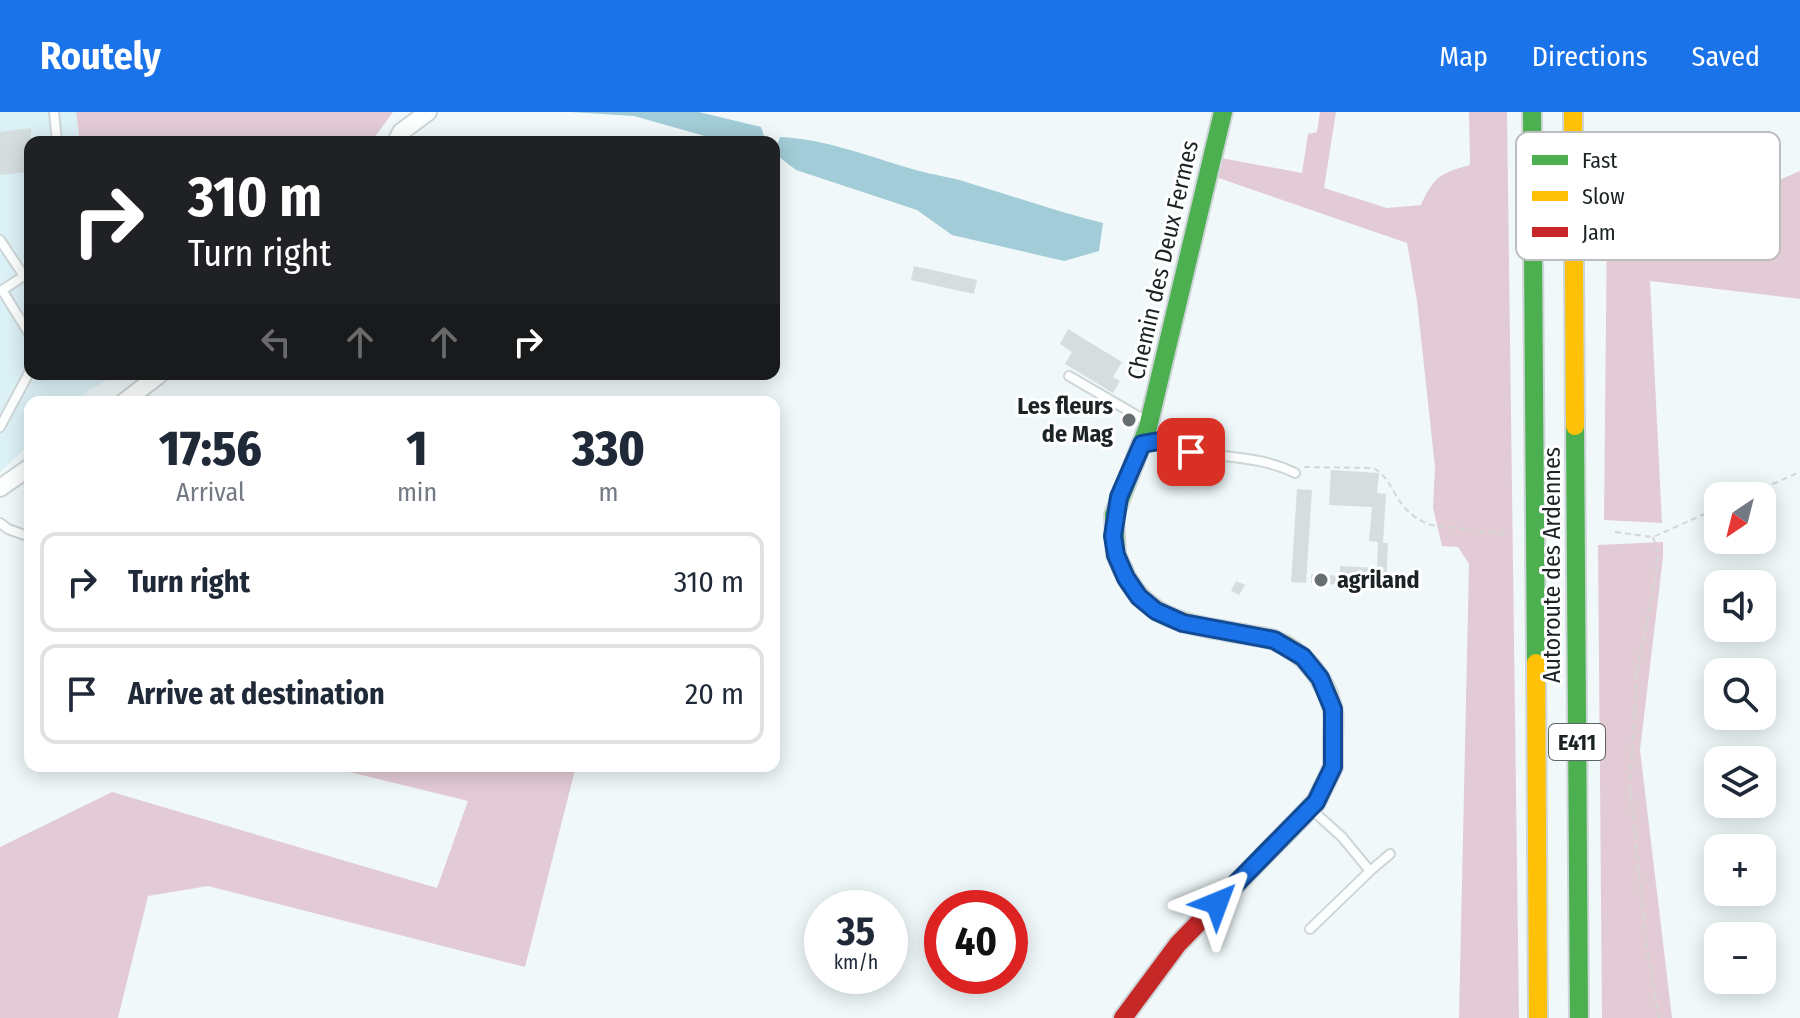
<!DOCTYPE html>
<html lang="en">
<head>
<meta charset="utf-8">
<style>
	body { margin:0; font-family:"Fira Sans Condensed",sans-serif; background:#f2f2f3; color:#1f2937; height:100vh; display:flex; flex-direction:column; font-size:30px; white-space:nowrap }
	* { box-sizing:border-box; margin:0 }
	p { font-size:26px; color:#747a83 }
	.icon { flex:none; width:44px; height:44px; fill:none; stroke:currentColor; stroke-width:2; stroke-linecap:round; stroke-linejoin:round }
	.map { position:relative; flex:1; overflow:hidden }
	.drawer { position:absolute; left:24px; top:284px; width:756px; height:376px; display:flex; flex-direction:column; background:#fff; border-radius:16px; box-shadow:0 4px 20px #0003 }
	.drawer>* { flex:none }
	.guide { position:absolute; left:24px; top:24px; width:756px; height:244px; border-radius:16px; box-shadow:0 4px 20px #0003; background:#202124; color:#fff; overflow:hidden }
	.needle { width:52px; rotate:215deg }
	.fabs { position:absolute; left:1704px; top:370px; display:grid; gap:16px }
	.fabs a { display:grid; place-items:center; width:72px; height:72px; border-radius:16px; background:#fff; box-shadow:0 4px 20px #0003; font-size:40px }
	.speed { position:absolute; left:804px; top:778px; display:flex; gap:16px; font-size:40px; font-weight:700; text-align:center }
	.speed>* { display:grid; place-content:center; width:104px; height:104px; border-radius:50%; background:#fff; box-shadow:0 4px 20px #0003; line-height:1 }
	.speed small { font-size:20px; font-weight:400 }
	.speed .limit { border:12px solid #d22; background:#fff; color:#111 }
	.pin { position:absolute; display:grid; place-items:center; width:68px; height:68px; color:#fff; margin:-34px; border-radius:16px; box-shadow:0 4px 12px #0006 }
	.me { position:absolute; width:88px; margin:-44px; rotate:44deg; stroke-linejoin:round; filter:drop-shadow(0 0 6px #0008) }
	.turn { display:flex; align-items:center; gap:28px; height:168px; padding:0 32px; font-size:36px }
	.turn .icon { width:104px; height:104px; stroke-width:2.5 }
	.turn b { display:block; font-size:56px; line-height:68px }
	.lanes { display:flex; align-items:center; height:76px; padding:0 32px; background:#0003; justify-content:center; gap:40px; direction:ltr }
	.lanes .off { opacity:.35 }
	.eta { display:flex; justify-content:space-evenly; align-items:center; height:136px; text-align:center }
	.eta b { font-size:48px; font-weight:800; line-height:56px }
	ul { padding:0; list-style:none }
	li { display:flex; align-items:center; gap:24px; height:100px; margin:0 16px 12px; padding:0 16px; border:4px solid #e0e1e3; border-radius:16px }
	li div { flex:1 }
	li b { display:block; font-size:30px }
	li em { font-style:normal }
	header { display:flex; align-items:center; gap:48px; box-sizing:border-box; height:112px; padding:0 40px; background:#1a73e8; color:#fff }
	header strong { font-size:38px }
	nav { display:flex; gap:44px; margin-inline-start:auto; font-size:28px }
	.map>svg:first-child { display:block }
</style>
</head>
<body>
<header>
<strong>Routely</strong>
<nav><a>Map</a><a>Directions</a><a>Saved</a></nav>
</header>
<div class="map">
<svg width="1800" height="906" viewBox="0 0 1800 906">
	<rect width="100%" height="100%" fill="#f0f8fa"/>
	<!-- built -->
	<path fill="#dcf1f6" d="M0 0H76L80 30H30V262H117L88 279 76 290H30V332L0 360Z"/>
	<!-- forest -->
	<path fill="#e3cbd5" d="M76 0H393L371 30H80Z
		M1320 0H1336L1324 76 1387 96 1421 93C1434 64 1441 61 1470 53L1469 0H1507L1519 906H1459L1469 452 1458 435 1442 434 1433 396 1435 355 1417 189 1407 131 1213 64 1221 46 1302 61 1308 22 1317 20Z
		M1800 59V187L1650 169 1662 411 1604 408 1607 108 1648 127 1740 146 1744 83Z
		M1663 430V445L1640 638 1672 906H1602L1598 433Z
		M325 654H576L525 855 208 774 148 784 118 906H0V735L112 680 437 776 468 689Z"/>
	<!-- water -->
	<path fill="#a2ccd7" d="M571 0H699L761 15 766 29 726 30 634 4Z
		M780 25C825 27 868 44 912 57 932 63 953 65 972 72 1016 85 1059 100 1103 111L1099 139 1064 149 952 123 917 98 796 58 774 41Z"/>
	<!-- building -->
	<path fill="#d6dddf" d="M31 16 30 60 0 63V20Z
		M914 154 977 168 974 182 911 168Z
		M1068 217 1122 250 1113 265 1120 269 1113 281 1065 252 1072 240 1060 232Z
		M1331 358 1379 361 1377 381 1386 382 1383 431H1388L1386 476 1311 471V462L1340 464V454L1377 456 1378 430 1369 429 1372 395 1329 393Z
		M1297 377 1312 378 1306 471 1291 470Z
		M1236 469 1245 473 1239 483 1231 479Z"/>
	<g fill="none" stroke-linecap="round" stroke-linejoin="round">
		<defs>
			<path id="lane" d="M54 0 57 30
				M0 128 24 164
				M2 178 30 223
				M1 179 30 160
				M1069 264 1148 310
				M0 315 30 259
				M1145 331C1163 329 1177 337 1195 340 1230 346 1263 345 1295 361
				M0 411 8 417 30 425
				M1370 759 1390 742
				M1310 817 1370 759 1342 725 1311 697"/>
			<path id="street" d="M396 30 401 20 428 0
				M124 290 160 262
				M0 376 30 355"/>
			<path id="fast" d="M1532 0 1536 551
				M1575 314 1579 906
				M1122 456 1116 443 1114 403 1148 315 1223 0"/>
			<path id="slow" d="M1573 0 1575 314
				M1122 456C1145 510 1192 513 1244 522 1254 524 1265 525 1274 528 1303 539 1325 566 1332 595 1335 605 1333 616 1333 626
				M1536 551 1538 906"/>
			<path id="jam" d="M1123 906 1178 832 1316 690 1333 655V626"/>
		</defs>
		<!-- lane casing -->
		<use href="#lane" stroke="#cdd5d7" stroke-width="12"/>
		<!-- street casing -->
		<use href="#street" stroke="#cdd5d7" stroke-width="20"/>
		<!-- fast casing -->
		<use href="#fast" stroke="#cdd5d7" stroke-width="22"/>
		<!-- slow casing -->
		<use href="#slow" stroke="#cdd5d7" stroke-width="22"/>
		<!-- jam casing -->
		<use href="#jam" stroke="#cdd5d7" stroke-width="22"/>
		<!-- path -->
		<path stroke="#d5d7d7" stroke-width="2" stroke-dasharray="6 4" stroke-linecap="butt" d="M1304 355 1373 356C1397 368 1392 399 1431 413L1508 423
			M1745 384 1800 360
			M1615 420 1653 425 1718 396
			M1653 425 1658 440 1656 463 1637 558 1630 676 1647 837 1659 906"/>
		<!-- lane -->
		<use href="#lane" stroke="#fdfefe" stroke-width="8"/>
		<!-- street -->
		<use href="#street" stroke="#fdfefe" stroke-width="16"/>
		<!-- fast -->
		<use href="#fast" stroke="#4caf50" stroke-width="18"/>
		<!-- slow -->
		<use href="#slow" stroke="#ffc107" stroke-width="18"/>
		<!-- jam -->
		<use href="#jam" stroke="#c62828" stroke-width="18"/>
	</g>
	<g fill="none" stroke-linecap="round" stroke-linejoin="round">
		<defs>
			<path id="route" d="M1191 340 1159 329 1142 332 1119 385 1113 424 1116 443 1126 466 1139 485 1156 499 1183 511 1274 528 1303 545 1320 566 1333 597V655L1316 690 1217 791"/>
		</defs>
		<!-- route casing -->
		<use href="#route" stroke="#114b97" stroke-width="20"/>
		<!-- route -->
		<use href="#route" stroke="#1a73e8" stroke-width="14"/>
	</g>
	<!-- markers -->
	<g fill="#666e70" stroke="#fff" stroke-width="3">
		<circle cx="1129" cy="308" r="8"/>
		<circle cx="1321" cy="468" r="8"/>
	</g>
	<g text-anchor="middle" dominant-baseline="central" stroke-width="6" stroke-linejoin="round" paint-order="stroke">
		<!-- shield labels -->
		<rect fill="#fff" stroke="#5f6566" stroke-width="2" x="1549" y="612" width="56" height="36" rx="6"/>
		<g font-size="22" font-weight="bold" fill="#1b2325">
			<text x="1577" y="630">E411</text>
		</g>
		<!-- street labels -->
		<g font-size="24" fill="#1b2325" stroke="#fff">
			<text transform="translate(1163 148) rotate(-77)">Chemin des Deux Fermes</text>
			<text transform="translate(1552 453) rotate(-90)">Autoroute des Ardennes</text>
		</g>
		<!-- poi labels -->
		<g font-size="24" font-weight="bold" fill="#1b2325" stroke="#fff" text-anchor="end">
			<text x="1113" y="294">Les fleurs<tspan x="1113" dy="28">de Mag</tspan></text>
			<text x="1337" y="468" text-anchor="start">agriland</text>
		</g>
	</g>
	<!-- legend -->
	<rect x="1516" y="20" width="264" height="128" rx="12" fill="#fff" stroke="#bbbdbe" stroke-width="2"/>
	<rect x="1532" y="43" width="36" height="10" fill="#4caf50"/>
	<rect x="1532" y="79" width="36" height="10" fill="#ffc107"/>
	<rect x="1532" y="115" width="36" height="10" fill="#c62828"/>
	<g font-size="22" fill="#1b2325">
		<text x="1582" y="56">Fast</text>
		<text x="1582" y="92">Slow</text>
		<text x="1582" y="128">Jam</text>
	</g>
</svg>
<div class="fabs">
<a><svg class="needle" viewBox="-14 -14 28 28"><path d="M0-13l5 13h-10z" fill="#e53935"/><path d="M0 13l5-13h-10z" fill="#747a83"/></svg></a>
<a><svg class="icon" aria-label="sound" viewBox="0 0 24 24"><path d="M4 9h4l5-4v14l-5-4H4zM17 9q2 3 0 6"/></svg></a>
<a><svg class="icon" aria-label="search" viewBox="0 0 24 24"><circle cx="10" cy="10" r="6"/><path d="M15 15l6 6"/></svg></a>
<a><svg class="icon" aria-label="layers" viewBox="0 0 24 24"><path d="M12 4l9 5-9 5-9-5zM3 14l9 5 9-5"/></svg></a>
<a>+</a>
<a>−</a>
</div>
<div class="speed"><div>35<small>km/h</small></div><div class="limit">40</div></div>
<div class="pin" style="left:1191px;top:340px;background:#d93025"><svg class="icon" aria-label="arrive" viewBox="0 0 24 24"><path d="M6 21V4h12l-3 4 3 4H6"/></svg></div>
<svg class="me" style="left:1217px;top:791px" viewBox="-20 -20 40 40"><path d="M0-17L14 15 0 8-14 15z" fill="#1a73e8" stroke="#fff" stroke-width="4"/></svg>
<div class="guide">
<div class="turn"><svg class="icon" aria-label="right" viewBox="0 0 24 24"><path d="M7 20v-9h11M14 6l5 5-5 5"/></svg><div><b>310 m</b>Turn right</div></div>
<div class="lanes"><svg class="icon off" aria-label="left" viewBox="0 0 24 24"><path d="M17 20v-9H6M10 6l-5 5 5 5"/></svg><svg class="icon off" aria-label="ahead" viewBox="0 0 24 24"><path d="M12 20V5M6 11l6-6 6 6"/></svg><svg class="icon off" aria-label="ahead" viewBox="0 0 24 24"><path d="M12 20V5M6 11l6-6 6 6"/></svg><svg class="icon" aria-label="right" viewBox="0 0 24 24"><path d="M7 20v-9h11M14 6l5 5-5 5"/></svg></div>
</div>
<section class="drawer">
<div class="eta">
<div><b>17:56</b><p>Arrival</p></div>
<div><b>1</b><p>min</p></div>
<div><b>330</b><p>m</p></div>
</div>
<ul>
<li><svg class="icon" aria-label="right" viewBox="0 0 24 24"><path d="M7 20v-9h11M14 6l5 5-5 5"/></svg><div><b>Turn right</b></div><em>310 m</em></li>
<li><svg class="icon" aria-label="arrive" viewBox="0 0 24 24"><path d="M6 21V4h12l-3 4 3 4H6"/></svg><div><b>Arrive at destination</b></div><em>20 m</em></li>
</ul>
</section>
</div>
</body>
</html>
